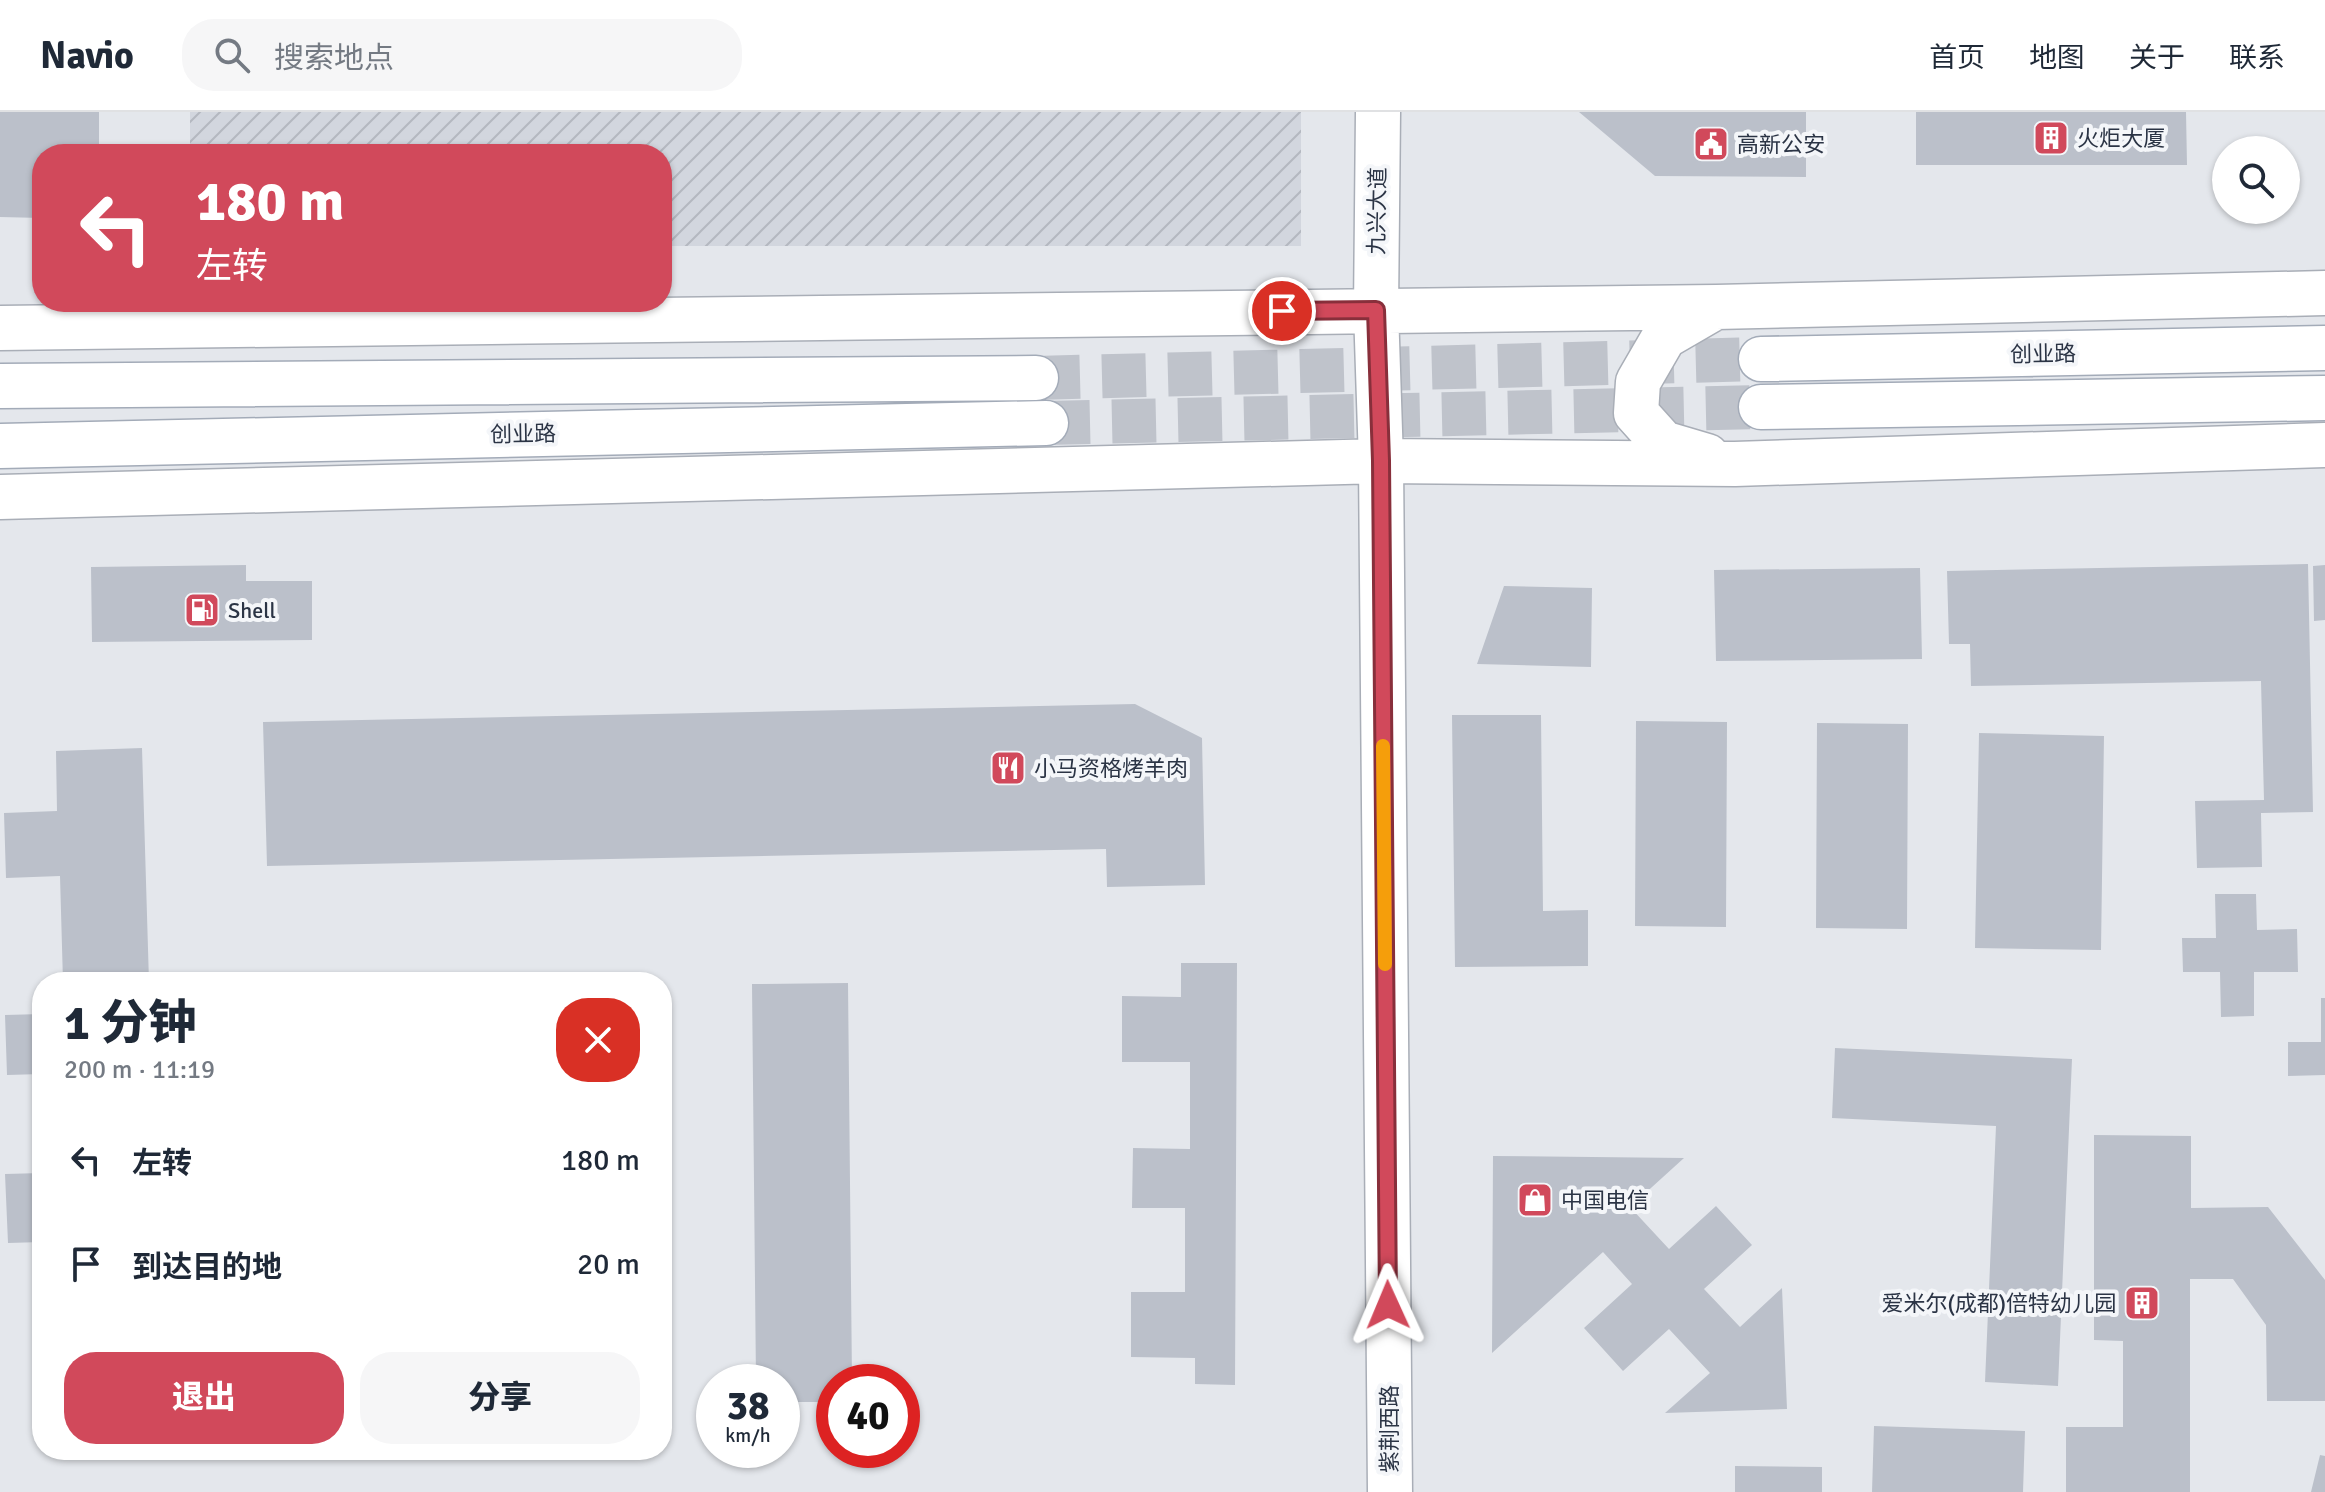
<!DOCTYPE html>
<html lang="zh">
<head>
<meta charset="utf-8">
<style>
	body { margin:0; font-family:Signika,"Noto Sans SC",sans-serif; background:#f6f6f7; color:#1f2937; height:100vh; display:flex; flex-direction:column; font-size:30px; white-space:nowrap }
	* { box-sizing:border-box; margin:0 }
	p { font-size:26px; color:#747a83 }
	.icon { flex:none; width:44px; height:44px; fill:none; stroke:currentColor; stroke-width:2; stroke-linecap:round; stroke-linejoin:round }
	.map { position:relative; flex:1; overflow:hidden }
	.drawer { position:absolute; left:32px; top:860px; width:640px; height:488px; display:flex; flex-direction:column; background:#fff; border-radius:32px; box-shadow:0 2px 6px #0004 }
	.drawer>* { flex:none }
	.top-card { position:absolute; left:32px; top:32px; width:640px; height:168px; border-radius:32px; box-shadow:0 2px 6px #0004; background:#d1495b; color:#fff; overflow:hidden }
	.tools { position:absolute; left:2212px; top:24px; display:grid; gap:16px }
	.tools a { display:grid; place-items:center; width:88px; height:88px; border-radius:50%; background:#fff; box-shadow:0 2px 6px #0004; font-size:40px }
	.speed { position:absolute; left:696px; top:1252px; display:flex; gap:16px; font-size:40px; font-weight:700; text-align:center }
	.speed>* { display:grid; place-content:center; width:104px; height:104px; border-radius:50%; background:#fff; box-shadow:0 2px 6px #0004; line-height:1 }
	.speed small { font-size:20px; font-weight:400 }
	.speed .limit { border:12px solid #d22; background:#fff; color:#111 }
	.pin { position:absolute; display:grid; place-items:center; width:68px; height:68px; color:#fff; margin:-34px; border:4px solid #fff; border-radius:50%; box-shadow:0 2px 8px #0007 }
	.me { position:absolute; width:88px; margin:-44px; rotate:359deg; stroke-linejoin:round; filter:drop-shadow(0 0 6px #0008) }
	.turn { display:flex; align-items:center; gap:28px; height:168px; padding:0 32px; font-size:36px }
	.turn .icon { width:104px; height:104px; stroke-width:2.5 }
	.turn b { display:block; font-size:56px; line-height:68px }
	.round { display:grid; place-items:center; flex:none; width:84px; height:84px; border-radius:32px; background:#f6f6f7 }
	.head { display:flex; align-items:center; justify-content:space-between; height:136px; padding:0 32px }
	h1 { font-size:48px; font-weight:800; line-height:60px }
	.action { display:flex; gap:16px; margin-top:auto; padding:16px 32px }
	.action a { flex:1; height:92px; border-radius:32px; background:#d1495b; color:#fff; font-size:32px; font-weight:800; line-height:92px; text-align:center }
	.action a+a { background:#f6f6f7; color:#1f2937 }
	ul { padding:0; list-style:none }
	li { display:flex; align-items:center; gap:24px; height:104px; padding:0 32px }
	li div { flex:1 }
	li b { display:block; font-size:30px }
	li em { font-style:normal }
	header { display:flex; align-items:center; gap:48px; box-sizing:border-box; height:112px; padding:0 40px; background:#fff; border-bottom:2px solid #e0e1e3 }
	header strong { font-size:38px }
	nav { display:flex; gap:44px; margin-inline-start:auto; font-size:28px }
	.search { width:560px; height:72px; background:#f6f6f7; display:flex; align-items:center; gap:20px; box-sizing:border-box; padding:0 28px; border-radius:32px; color:#747a83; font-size:30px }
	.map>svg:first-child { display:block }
</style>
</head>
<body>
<header>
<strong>Navio</strong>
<div class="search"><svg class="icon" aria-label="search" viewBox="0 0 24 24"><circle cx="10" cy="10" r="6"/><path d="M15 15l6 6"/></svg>搜索地点</div>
<nav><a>首页</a><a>地图</a><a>关于</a><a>联系</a></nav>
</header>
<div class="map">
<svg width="2325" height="1380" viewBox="0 0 2325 1380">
	<defs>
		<pattern id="industrial-furrows" width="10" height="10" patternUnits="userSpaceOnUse" patternTransform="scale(2)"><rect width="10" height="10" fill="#d2d6de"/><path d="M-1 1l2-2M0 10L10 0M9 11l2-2" fill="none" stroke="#b4b8c0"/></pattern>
	</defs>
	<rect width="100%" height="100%" fill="#e4e7ec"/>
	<!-- industrial -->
	<path fill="url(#industrial-furrows)" d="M190 0H1301V134H662V42H190Z"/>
	<!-- building -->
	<path fill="#bbc0ca" d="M0 0H99V42H42V106L0 105Z
		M1579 0H1806V65L1655 64Z
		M1916 0H2186L2187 53H1916Z
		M2308 452 2313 700 2261 701 2262 755 2197 756 2195 689 2264 688 2261 569 1971 574 1970 532H1949L1947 459Z
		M246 453V469H312V528L92 530 91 455Z
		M2325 453V508L2314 509 2313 454Z
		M1920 456 1922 547 1716 549 1714 458Z
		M1504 474 1592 476 1591 555 1477 552Z
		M1135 592 1202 626 1205 773 1107 775 1106 737 267 754 263 610Z
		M1452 603H1541L1543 799 1588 798V854L1455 855Z
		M1636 609 1727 610 1726 815 1635 814Z
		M1817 611 1908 612 1907 817 1816 816Z
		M1979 621 2104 624 2101 838 1975 836Z
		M142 636 149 870H63L60 764 6 766 4 701 57 699 56 639Z
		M2215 782H2256L2257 818 2297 817 2298 860H2254V904L2221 905 2220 860H2183L2182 826H2216Z
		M1181 851H1237L1235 1273 1195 1272V1246L1131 1245V1180H1185V1096H1132L1133 1036 1190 1037V950H1122V884L1181 885Z
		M848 871 852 1270H834V1290H782V1270H756L752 872Z
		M2321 886H2325V963L2288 964V930H2321Z
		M42 902V962L7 963 5 903Z
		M1835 936 2072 947 2058 1274 1985 1270 1996 1014 1832 1006Z
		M2094 1023 2191 1024V1096L2268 1095 2325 1168V1289H2267L2266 1213 2233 1167H2190V1380H2066V1315H2123V1229L2094 1228Z
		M1493 1044 1684 1046 1630 1095 1669 1137 1716 1094 1752 1133 1704 1177 1740 1215 1782 1176 1787 1297 1665 1301 1710 1261 1669 1217 1623 1259 1584 1216 1632 1172 1603 1140 1492 1241Z
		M42 1061V1130L8 1131 5 1062Z
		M1874 1314 2025 1319 2023 1380H1872Z
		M2320 1343 2325 1344V1380H2311Z
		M1735 1354 1822 1355V1380H1735Z"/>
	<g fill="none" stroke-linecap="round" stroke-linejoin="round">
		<!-- primary-tunnel -->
		<path stroke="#bfc3cb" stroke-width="44" stroke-dasharray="44 22" stroke-linecap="butt" d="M1036 266 1761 247
			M1046 311 1761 295"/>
		<defs>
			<path id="secondary" d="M1378 0 1376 198 1381 349 1390 1380
				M0 216 1716 195 2325 181
				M1707 344 1663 331 1636 301 1638 270 1664 225 1714 196
				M0 385 1381 349 1735 352 2325 333"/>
			<path id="primary" d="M1761 247 2325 236
				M0 274 1036 266
				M1761 295 2325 286
				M0 334 1046 311"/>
		</defs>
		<!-- secondary casing -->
		<use href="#secondary" stroke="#a9aeb7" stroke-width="47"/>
		<!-- primary casing -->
		<use href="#primary" stroke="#a3abb8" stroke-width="47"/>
		<!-- secondary -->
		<use href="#secondary" stroke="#fff" stroke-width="44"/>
		<!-- primary -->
		<use href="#primary" stroke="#fff" stroke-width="44"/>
	</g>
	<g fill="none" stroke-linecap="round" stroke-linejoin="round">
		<defs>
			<path id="route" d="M1282 199 1376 198 1381 349 1388 1193"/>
		</defs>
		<!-- route casing -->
		<use href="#route" stroke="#882f3b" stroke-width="20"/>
		<!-- route -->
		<use href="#route" stroke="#d1495b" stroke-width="14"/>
		<!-- slow -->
		<path stroke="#f59e0b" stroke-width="14" d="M1383 634 1385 852"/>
	</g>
	<!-- icons -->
	<defs>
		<symbol id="building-square" viewBox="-11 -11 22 22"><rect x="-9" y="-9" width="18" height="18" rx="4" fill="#d1495b" stroke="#f4f6f9"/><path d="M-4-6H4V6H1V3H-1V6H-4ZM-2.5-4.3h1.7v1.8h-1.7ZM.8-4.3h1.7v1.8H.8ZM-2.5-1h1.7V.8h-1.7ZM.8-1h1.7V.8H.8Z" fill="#fff"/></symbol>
		<symbol id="civic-square" viewBox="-11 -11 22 22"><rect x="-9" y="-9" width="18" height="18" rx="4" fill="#d1495b" stroke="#f4f6f9"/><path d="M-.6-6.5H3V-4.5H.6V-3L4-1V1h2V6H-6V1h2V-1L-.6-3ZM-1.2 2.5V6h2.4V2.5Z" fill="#fff"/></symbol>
		<symbol id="fuel-square" viewBox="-11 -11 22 22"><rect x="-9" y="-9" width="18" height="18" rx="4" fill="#d1495b" stroke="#f4f6f9"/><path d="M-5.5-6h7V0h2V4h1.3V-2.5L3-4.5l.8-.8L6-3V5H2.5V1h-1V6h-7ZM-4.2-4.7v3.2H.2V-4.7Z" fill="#fff"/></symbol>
		<symbol id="restaurant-square" viewBox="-11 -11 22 22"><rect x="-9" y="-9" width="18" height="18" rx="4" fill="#d1495b" stroke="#f4f6f9"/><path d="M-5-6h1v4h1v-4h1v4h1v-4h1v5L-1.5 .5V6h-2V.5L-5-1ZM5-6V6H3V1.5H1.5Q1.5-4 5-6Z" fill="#fff"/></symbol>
		<symbol id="shop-square" viewBox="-11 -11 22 22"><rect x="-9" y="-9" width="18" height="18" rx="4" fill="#d1495b" stroke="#f4f6f9"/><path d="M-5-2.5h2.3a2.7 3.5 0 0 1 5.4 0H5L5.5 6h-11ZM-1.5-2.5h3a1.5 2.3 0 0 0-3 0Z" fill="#fff"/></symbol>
	</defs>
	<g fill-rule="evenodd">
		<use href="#building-square" x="2031" y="6" width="40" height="40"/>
		<use href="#civic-square" x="1691" y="12" width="40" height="40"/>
		<use href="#fuel-square" x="182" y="478" width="40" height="40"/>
		<use href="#restaurant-square" x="988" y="636" width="40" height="40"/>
		<use href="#shop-square" x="1515" y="1068" width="40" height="40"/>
		<use href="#building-square" x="2122" y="1171" width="40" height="40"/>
	</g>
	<g text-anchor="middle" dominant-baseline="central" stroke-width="8" stroke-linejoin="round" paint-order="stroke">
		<!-- poi labels -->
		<g font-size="22" fill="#2b3445" stroke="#f4f6f9" text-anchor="start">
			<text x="2077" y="26">火炬大厦</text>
			<text x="1737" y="32">高新公安</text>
			<text x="228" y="498">Shell</text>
			<text x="1034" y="656">小马资格烤羊肉</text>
			<text x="1561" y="1088">中国电信</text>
			<text x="2116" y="1191" text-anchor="end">爱米尔(成都)倍特幼儿园</text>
		</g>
		<!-- street labels -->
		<g font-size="22" fill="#2b3445" stroke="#f4f6f9">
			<text transform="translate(1377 99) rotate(-89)">九兴大道</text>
			<text transform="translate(2043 242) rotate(-1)">创业路</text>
			<text transform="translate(523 322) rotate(-1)">创业路</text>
			<text transform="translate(1389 1317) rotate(-90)">紫荆西路</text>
		</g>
	</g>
</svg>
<div class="tools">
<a><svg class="icon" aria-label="search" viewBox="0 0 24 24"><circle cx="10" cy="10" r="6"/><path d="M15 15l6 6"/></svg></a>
</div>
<div class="speed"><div>38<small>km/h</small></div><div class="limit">40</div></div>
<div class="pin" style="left:1282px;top:199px;background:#d93025"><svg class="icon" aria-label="arrive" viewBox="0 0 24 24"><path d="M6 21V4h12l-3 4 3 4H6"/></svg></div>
<svg class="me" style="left:1388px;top:1193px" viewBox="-20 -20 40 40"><path d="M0-17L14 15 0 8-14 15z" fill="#d1495b" stroke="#fff" stroke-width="4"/></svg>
<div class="top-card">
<div class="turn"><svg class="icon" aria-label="left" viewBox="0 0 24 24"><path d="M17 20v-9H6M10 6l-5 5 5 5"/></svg><div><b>180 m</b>左转</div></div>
</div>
<section class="drawer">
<div class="head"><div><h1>1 分钟</h1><p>200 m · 11:19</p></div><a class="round" style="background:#d93025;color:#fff"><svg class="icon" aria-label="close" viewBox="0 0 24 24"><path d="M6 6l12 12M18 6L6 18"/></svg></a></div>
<ul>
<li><svg class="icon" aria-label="left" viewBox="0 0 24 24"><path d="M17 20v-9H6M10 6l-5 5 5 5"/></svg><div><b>左转</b></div><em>180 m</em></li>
<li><svg class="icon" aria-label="arrive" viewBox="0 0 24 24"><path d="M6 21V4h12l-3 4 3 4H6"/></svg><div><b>到达目的地</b></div><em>20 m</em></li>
</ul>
<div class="action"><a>退出</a><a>分享</a></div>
</section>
</div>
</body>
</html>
